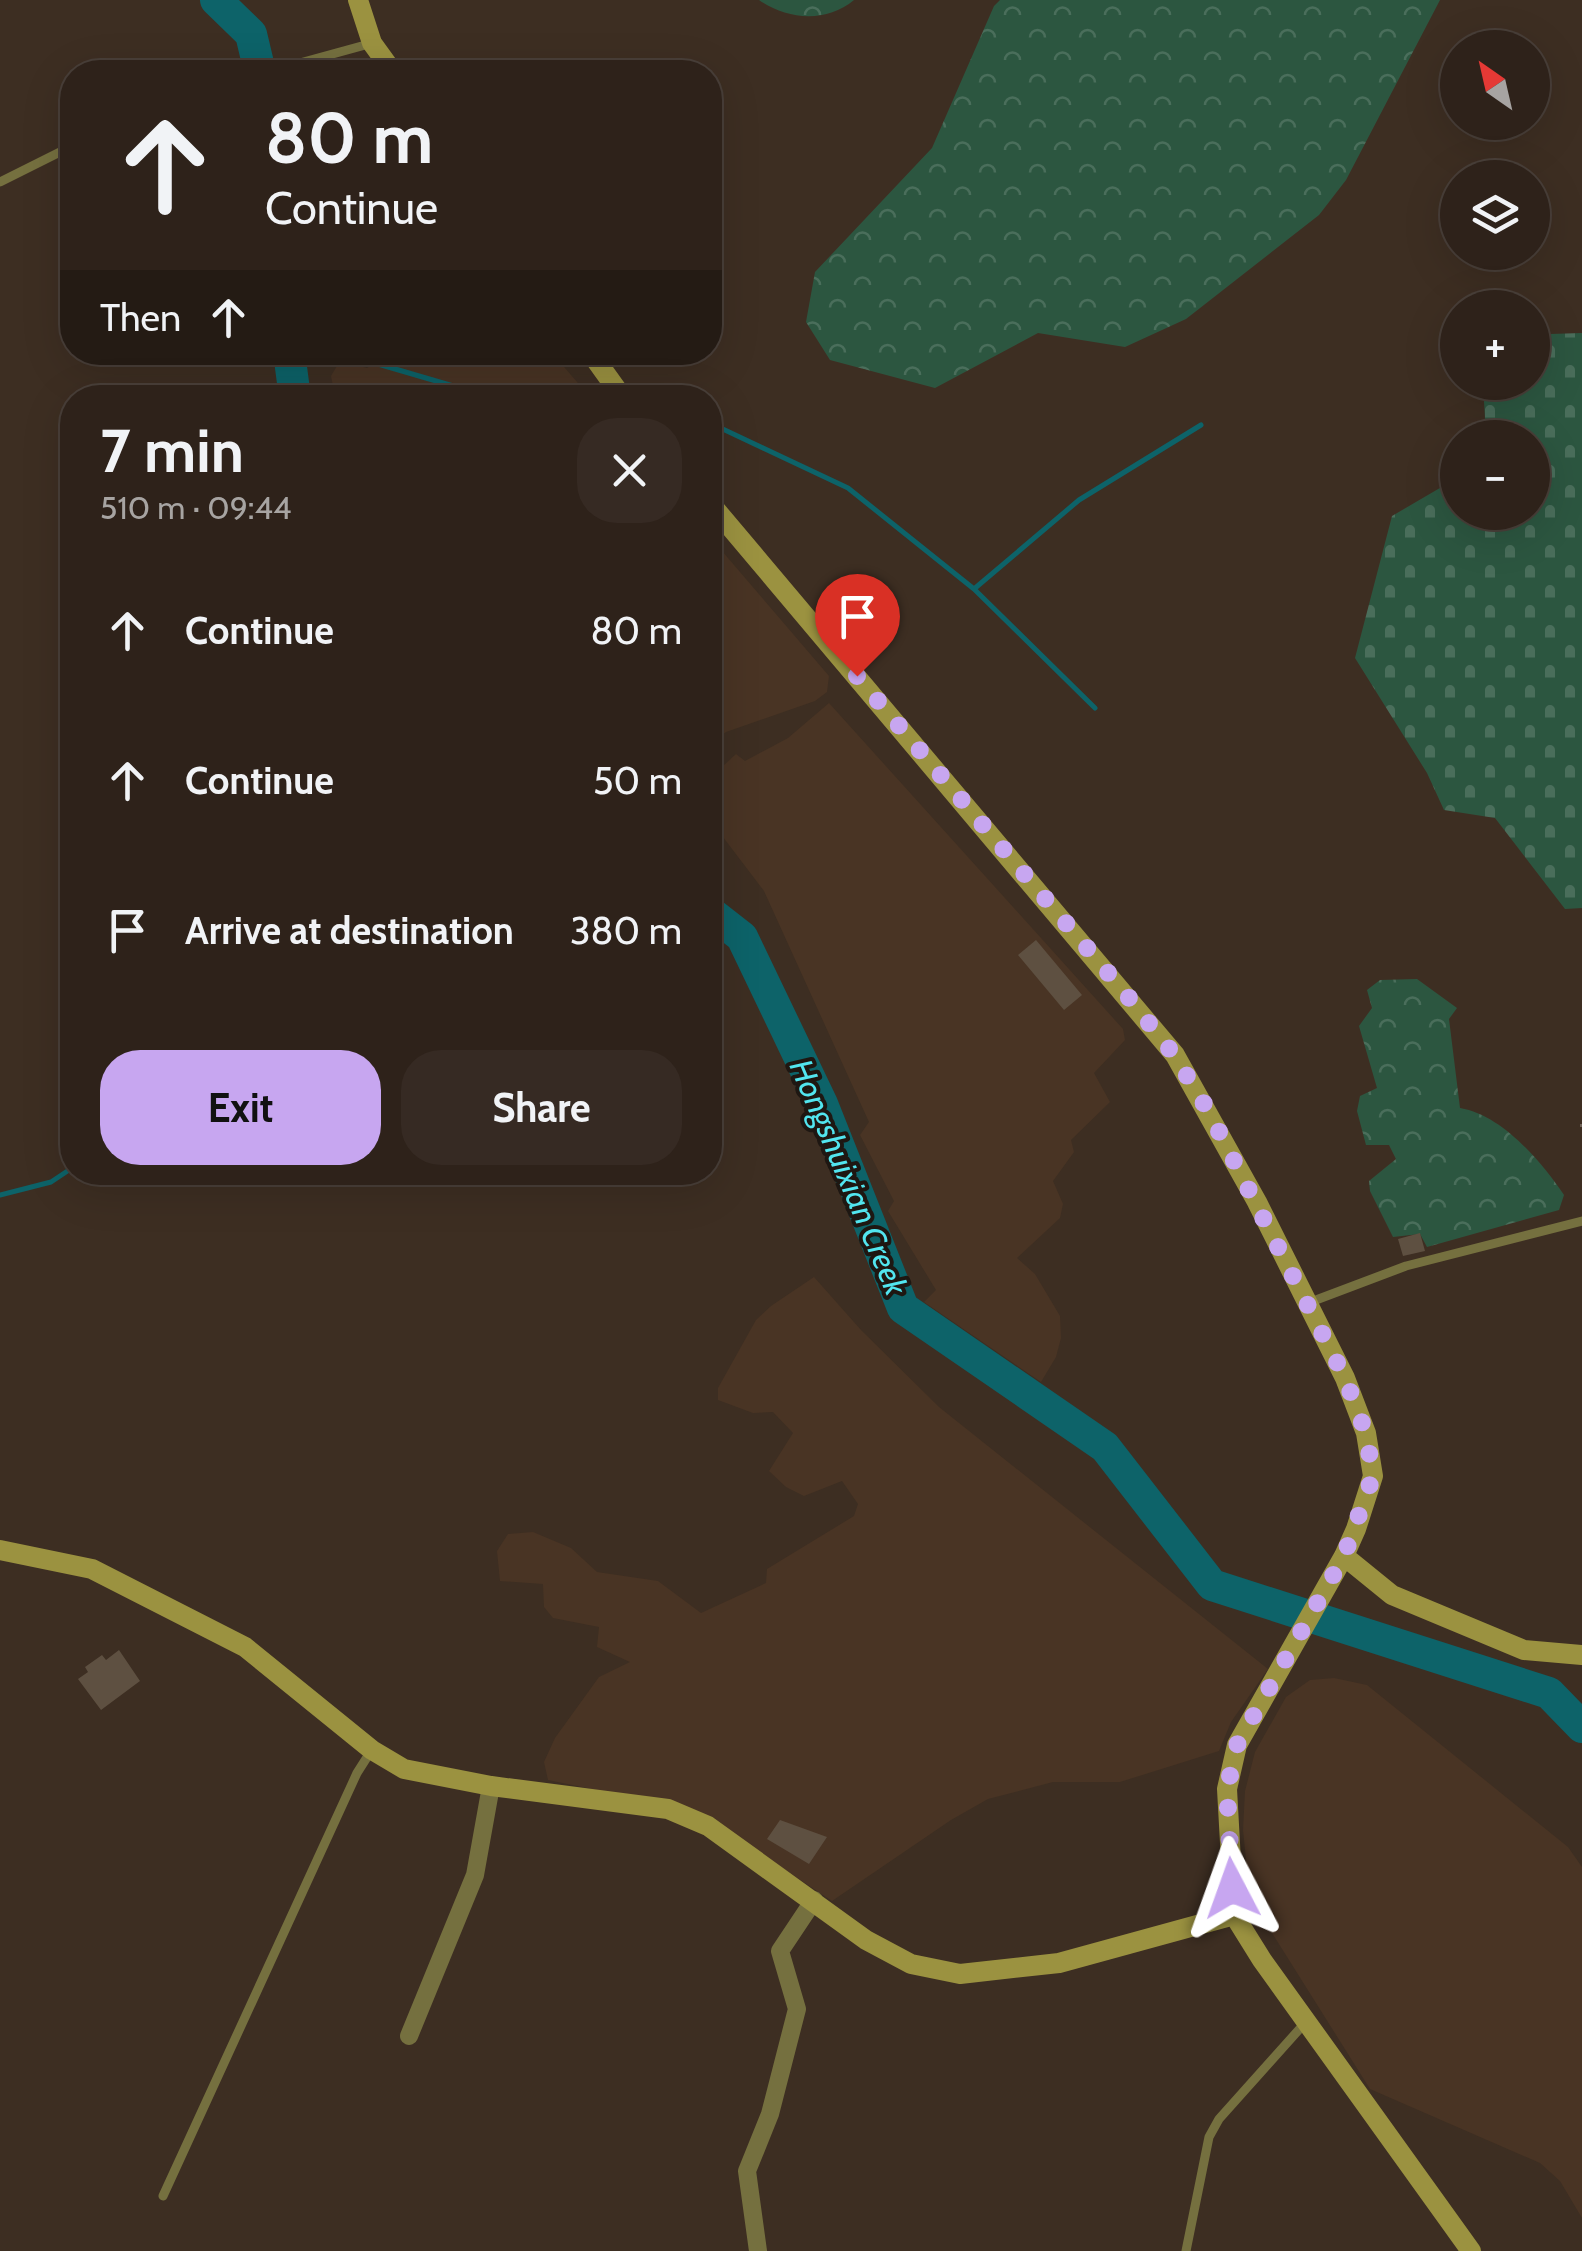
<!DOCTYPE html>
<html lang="en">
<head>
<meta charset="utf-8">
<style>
	body { margin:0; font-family:Cabin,sans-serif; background:#362a23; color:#f1f3f6; height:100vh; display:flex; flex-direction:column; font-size:38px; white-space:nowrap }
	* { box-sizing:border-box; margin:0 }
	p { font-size:32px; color:#a7a4a2 }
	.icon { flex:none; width:55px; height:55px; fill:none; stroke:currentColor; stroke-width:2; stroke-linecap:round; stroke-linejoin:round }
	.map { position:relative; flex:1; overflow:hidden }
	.panel { position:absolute; left:60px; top:385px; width:662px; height:800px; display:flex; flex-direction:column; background:#2e221a; border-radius:40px; box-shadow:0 10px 40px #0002,0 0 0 2px #493f39 }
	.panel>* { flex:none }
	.guide { position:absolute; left:60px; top:60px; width:662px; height:305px; border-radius:40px; box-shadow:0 10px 40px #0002,0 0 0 2px #493f39; background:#2e221a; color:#f1f3f6; overflow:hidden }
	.needle { width:65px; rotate:326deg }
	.controls { position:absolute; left:1440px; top:30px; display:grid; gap:20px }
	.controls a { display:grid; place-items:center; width:110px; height:110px; border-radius:50%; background:#2e221a; box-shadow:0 10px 40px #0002,0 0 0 2px #493f39; font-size:50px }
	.pin { position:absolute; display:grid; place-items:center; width:85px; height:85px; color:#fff; margin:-102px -42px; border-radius:50% 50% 50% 0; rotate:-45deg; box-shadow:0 0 10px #0007 }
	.pin .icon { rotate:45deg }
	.me { position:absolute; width:110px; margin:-55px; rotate:356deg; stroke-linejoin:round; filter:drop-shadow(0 0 8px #0008) }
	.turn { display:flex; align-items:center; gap:35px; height:210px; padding:0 40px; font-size:45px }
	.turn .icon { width:130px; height:130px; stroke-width:2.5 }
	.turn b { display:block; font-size:70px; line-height:85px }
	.then { display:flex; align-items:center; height:95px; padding:0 40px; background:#0003; gap:20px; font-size:38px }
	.round { display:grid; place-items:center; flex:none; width:105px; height:105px; border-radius:40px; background:#362a23 }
	.overview { display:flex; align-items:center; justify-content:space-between; height:170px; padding:0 40px }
	h1 { font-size:60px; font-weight:700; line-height:75px }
	.action { display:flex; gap:20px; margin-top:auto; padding:20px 40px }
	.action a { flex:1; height:115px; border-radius:40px; background:#c7a6f0; color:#111; font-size:40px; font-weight:700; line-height:115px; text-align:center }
	.action a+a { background:#362a23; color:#f1f3f6 }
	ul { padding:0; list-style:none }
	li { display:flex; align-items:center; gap:30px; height:150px; padding:0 40px }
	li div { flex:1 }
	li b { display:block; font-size:38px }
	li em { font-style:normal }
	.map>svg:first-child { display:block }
</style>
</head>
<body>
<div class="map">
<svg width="1582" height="2251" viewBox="0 0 1582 2251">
	<defs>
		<pattern id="forest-crowns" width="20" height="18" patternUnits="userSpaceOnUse" patternTransform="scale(2.5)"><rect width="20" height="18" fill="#2c5640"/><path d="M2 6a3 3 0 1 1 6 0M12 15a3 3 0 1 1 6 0" fill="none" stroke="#4a6e5b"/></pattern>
		<pattern id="cemetery-stones" width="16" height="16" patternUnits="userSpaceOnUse" patternTransform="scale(2.5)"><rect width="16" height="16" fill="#2c5640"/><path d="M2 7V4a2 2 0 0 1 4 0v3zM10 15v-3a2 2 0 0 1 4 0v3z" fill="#4a6e5b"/></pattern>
	</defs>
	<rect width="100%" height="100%" fill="#3d2e22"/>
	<!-- built -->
	<path fill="#493424" d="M383 353H552L590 397H335L331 376 340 361 367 368 383 358Z
		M710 537 829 676 827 692 815 701 726 732 710 743Z
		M829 703 1123 1029 1125 1040 1094 1073 1110 1102 1071 1140 1074 1152 1053 1181 1063 1204 1060 1218 1017 1258 1035 1274 1060 1316 1061 1338 1056 1357 1041 1382 924 1302 936 1290 888 1211 894 1201 860 1135 869 1122 764 891 710 820V778L736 754 745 761 788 738Z
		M814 1277 861 1330 939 1407 1268 1669 1231 1722 1219 1751 1120 1782H1053L988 1799 951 1820 832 1901 719 1826 621 1795 548 1780 544 1762 555 1738 599 1677 630 1662 597 1647 599 1627 553 1618 544 1607 543 1584 500 1581 497 1551 508 1534 533 1532 571 1548 597 1572 658 1581 701 1613 766 1583 767 1569 854 1516 858 1504 842 1481 804 1496 786 1487 769 1471 793 1433 773 1412 753 1413 718 1400V1388L756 1320 771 1306Z
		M1334 1678 1367 1685 1568 1847 1582 1867V2218L1560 2181 1540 2163 1370 2089 1257 1909 1247 1869 1243 1830 1245 1791 1255 1752 1286 1697 1310 1680Z"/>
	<!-- forest -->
	<path fill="url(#forest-crowns)" d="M759 0H854C826 23 788 20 759 0Z
		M1000 0H1440L1346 180 1319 215 1186 319 1125 347 1038 333 935 388 830 360 806 322 815 272 932 148 994 6Z
		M1417 979 1457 1008 1449 1019 1460 1108C1502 1115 1541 1161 1564 1195L1559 1210 1427 1247 1420 1234 1393 1237 1370 1191 1369 1181 1396 1159 1389 1145H1366L1357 1111 1360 1096 1377 1088 1359 1026 1372 1008 1367 990 1380 980Z"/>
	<!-- cemetery -->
	<path fill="url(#cemetery-stones)" d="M1582 333V908L1565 909 1495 818 1444 810 1427 773 1355 658 1392 516 1457 478 1458 512H1532V438L1486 437 1484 401 1502 383 1532 382 1533 352 1550 334Z"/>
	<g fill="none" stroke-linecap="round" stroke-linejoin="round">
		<!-- stream -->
		<path stroke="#0d6369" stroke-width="5" d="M337 352 484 395 556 398
			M710 423 848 488 974 589 1079 500 1201 425
			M974 589 1095 708
			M0 1195 51 1182 72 1168"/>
		<!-- river -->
		<path stroke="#0d6369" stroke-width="32" d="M216 0 251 34 260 72
			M289 352 295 398
			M710 912 742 937 822 1104 903 1308 1105 1447 1212 1585 1549 1693 1582 1727"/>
	</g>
	<!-- building -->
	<path fill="#5e5041" d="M1036 940 1082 995 1064 1010 1018 955Z
		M1420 1233 1425 1251 1403 1256 1398 1239Z
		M119 1650 140 1681 101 1710 78 1679 88 1672 85 1667 102 1655 106 1660Z
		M780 1820 827 1837 809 1864 767 1839Z"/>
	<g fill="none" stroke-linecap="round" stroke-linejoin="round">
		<!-- path -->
		<path stroke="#706358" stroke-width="4" stroke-dasharray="5 5" stroke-linecap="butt" d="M1582 1124V1127"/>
		<!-- lane -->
		<path stroke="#75703f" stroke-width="9" d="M267 72 369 44
			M0 182 72 146
			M1308 1303 1406 1266 1582 1221
			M163 2196 357 1773 371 1751
			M1186 2251 1209 2137 1219 2119 1304 2024"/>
		<!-- street -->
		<path stroke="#75703f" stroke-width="18" d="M409 2036 475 1875 491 1786
			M758 2251 747 2171 770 2114 797 2009 780 1951 814 1900"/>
		<!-- secondary -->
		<path stroke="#9b9240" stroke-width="20" d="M358 0 372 43 393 72
			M590 352 623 398
			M710 503 1175 1055 1257 1202 1345 1378 1366 1433 1373 1476 1356 1529 1344 1556 1237 1745 1227 1789 1234 1915 1262 1960 1471 2251
			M0 1550 92 1569 245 1647 372 1750 404 1769 491 1786 668 1809 708 1826 866 1940 911 1964 960 1974 1059 1963 1234 1915
			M1344 1556 1392 1595 1524 1650 1582 1655"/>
	</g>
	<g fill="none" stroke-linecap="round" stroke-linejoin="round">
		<!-- route -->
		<path stroke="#c7a6f0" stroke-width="18" stroke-dasharray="0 32.4" d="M857 676 1126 994 1175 1056 1209 1112 1345 1378 1366 1433 1373 1476 1344 1556 1237 1745 1227 1789 1232 1888"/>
	</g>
	<g text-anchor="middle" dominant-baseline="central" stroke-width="8" stroke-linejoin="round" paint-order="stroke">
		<!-- water labels -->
		<g font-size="32" font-style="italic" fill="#52e5ef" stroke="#1e1712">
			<text transform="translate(849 1177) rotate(67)">Hongshuixian Creek</text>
		</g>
	</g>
</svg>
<div class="controls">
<a><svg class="needle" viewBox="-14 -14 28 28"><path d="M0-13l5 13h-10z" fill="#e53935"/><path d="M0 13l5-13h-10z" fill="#a7a4a2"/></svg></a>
<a><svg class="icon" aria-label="layers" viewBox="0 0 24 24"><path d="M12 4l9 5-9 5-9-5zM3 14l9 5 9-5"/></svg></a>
<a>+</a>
<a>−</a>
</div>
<div class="pin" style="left:857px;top:676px;background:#d93025"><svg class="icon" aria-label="arrive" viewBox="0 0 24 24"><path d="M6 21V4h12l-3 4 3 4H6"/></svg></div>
<svg class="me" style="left:1232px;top:1888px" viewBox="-20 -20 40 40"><path d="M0-17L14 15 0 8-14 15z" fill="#c7a6f0" stroke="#fff" stroke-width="4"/></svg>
<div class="guide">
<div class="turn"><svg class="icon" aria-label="ahead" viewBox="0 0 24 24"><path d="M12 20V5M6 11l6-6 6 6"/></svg><div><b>80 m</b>Continue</div></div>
<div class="then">Then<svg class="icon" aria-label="ahead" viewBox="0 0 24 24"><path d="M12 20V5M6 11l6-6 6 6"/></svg></div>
</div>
<section class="panel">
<div class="overview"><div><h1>7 min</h1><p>510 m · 09:44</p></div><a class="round"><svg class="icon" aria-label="close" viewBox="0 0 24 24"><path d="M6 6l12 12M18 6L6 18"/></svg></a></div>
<ul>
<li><svg class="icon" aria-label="ahead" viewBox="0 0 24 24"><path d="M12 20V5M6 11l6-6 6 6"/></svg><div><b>Continue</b></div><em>80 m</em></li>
<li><svg class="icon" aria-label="ahead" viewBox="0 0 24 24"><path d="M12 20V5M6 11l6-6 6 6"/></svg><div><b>Continue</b></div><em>50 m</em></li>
<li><svg class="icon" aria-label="arrive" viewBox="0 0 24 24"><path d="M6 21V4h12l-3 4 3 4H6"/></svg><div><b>Arrive at destination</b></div><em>380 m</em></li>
</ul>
<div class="action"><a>Exit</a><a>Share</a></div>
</section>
</div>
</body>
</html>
